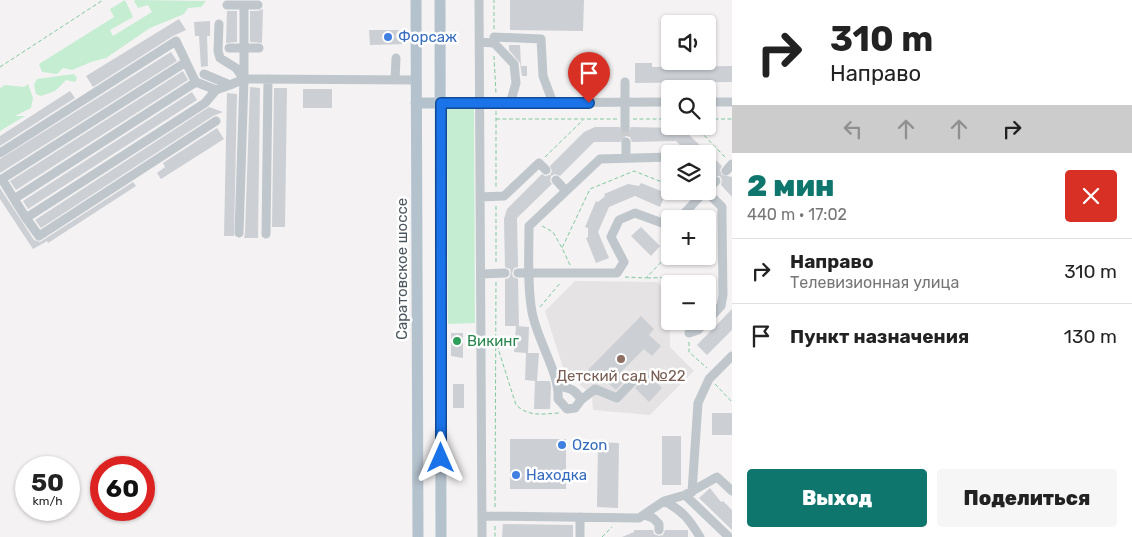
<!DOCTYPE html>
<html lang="ru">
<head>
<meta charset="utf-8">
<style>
	body { margin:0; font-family:Rubik,sans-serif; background:#f6f6f6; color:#222; height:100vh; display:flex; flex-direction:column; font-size:19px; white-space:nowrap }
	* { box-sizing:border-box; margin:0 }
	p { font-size:16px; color:#767676 }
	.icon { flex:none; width:28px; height:28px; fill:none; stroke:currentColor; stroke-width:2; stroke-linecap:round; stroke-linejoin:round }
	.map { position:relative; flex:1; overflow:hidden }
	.drawer { display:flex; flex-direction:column; background:#fff; width:400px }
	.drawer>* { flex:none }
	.guide { background:#fff; color:#222; overflow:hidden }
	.fabs { position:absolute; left:661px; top:15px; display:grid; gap:10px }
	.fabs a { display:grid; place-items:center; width:55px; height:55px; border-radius:5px; background:#fff; box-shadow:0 1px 4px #0004; font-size:25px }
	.speed { position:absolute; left:15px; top:456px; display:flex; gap:10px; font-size:25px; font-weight:700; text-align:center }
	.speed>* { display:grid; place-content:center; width:65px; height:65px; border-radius:50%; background:#fff; box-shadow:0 1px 4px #0004; line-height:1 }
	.speed small { font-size:12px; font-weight:400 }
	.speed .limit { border:8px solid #d22; background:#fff; color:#111 }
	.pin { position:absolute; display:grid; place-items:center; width:42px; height:42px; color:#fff; margin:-51px -21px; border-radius:50% 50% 50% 0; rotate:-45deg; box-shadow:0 0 5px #0007 }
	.pin .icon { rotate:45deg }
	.me { position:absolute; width:55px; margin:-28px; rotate:0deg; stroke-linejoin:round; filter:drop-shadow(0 0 4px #0008) }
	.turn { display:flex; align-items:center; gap:18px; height:105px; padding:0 15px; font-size:22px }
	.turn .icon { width:65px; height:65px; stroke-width:2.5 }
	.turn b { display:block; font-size:35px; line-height:42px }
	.lanes { display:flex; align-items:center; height:48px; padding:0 15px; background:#0003; justify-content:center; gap:25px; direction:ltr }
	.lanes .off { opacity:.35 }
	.round { display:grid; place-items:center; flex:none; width:52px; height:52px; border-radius:5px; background:#f6f6f6 }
	.summary { display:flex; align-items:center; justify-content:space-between; height:85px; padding:0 15px }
	h1 { font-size:30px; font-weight:800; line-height:38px; color:#0f766e }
	.primary-button { display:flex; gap:10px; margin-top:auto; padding:10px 15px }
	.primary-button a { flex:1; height:58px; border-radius:5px; background:#0f766e; color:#fff; font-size:20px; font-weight:800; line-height:58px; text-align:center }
	.primary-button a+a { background:#f6f6f6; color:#222 }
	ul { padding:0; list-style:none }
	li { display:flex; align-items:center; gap:15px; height:65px; padding:0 15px; border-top:1px solid #e0e0e0 }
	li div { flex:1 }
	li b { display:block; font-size:19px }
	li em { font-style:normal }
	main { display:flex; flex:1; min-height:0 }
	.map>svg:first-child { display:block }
</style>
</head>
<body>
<main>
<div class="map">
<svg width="732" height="537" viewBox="0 0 732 537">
	<rect width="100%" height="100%" fill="#f4f2f2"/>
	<!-- education -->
	<path fill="#e5e3e3" d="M575 281 657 282 669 294 670 347 694 371 650 415 593 410 592 395 577 382 568 383 545 311Z"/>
	<!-- green -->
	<path fill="#c5edd2" d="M125 0 133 17 110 30 113 36 152 12 148 5 138 8 134 1 136 0 206 1 201 7 188 8 184 14 150 28 106 58 91 62 72 70 63 68 57 74 42 72 39 64 114 17 110 9Z
		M74 74 77 78 75 82 66 80 55 91 41 96 36 94 34 85 37 79Z
		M28 84 33 98 31 108 15 116H25L0 131V88L5 85 24 87Z
		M447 109H474L475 323 448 324Z"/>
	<!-- building -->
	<path fill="#cccfd4" d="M510 0H584L583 31 510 30Z
		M263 9 262 43 250 42V11H258Z
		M227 11H237V42L226 43Z
		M179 19 186 30 173 36 93 87 86 76Z
		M210 21V36H207L208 66 201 67 199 36H195L194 22Z
		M369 30H406V44L370 45Z
		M509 45H520L521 66H527V76H522L520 63 509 50Z
		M171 52 177 61 0 173V159Z
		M635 63H652V67L732 66V82L635 83Z
		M183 71 188 80 16 190 10 181Z
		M250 87 260 88 258 238H244L245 233Z
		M274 88H287L285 227H272Z
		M303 89H332V108H303Z
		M70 91 75 98 0 146V136Z
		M192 92 197 100 28 209 23 201Z
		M227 93 237 94 234 236H224Z
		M209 107 223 112 213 116 41 228 35 220Z
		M595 127H619L625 133 629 132 631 127 676 128 686 132 722 166 720 170 722 175 732 177V197L721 185 722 180 720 176H712L708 172V154H689L676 141 632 142 630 137 626 136 620 142H594L560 176 555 174 551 176 550 181 552 184 517 218 518 267 514 268 512 273 513 277 518 279 519 326H516L529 327 528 353H539L537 381H550L551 387 550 409H534L535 381 525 380 526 353 514 352 516 326H505V279L509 278 511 273 510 269 505 267 504 219 507 209 542 174 545 176 550 175 552 171 550 166 584 132Z
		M217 128 224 139 161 179 157 173 165 167 163 163Z
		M133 182 136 186 48 243 47 241 33 249 0 199V188L34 240 40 242Z
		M641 183 666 193 660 207 635 196 609 207 598 232 609 258 596 263 586 238 588 237V228L585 227 596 201 598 202 605 196 604 194 628 184 639 186Z
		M641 227 660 246 651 256 631 236Z
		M732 309V330L707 355 697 345Z
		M641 316 654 329 649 335 661 346 652 356 644 349 620 373 626 379 616 390 605 380 601 384 587 371Z
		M451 333H463V358L451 356Z
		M647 373 662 388 649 402 635 388Z
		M453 384H464V408H453Z
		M712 413H732V435H712Z
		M662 436H681V485H662Z
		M510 439H566V489H510Z
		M598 442 619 443 618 508 597 507Z
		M710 488 721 502 723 501 732 510V530L699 498Z
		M503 524 573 525V537H502Z
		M634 530H653L654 534 659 536 663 535 665 530H688V537H622L634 532Z"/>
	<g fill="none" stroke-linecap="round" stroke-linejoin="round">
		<!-- minor-tunnel -->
		<path stroke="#cacbcd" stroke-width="9" stroke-dasharray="9 4.5" stroke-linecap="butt" d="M625 127 626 142"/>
		<!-- path -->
		<path stroke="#7fc9a0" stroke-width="1" stroke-dasharray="4 2.5" stroke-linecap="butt" d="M494 29V0
			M494 56 496 94
			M0 67 103 0
			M496 111V187
			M496 119H617
			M633 119H670
			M708 119H732
			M695 126 726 158
			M545 157 583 120
			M662 181V165
			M674 191 685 200
			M496 206V264
			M542 226 553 232 562 248
			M684 256 686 258H715
			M570 265 562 248 590 189 634 171 662 182 670 188
			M625 277 646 278 665 258 667 235
			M686 277 710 276
			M647 278 685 277 692 284
			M708 296H714
			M540 307 561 282
			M689 342V352L707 368
			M497 345 516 405C529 417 542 414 559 413
			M715 384 732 402
			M495 507 496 281
			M495 526V537
			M602 537 612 527"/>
		<!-- minor -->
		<path stroke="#bfc7cd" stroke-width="9" d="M479 0 482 537
			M227 5H258
			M244 5V79L416 80
			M219 24 218 51 220 58 236 68 244 79 239 233
			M494 37 541 39 543 76 553 103
			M479 42 494 43 514 64 516 83 510 104
			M229 48H259
			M204 74 230 85 244 79
			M395 80 396 58
			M625 82V127
			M216 90 196 82 14 199 26 218 205 103 216 90 230 85
			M708 102H732
			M441 103 670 102
			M626 142V157
			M0 153 176 41 186 62
			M726 171 732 164
			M556 180 566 191
			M708 189 716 181
			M706 191 722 207V215L723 295 721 306 708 320
			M480 197 504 196 539 163 546 170
			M14 199 2 179 186 62 196 83
			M26 218 39 236 216 121
			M679 219 705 191
			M266 234 268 79
			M518 273H617L624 262 611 237 619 220 635 213 665 224 670 223
			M481 274 505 273
			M689 333 698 330 706 321
			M635 379 617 398 595 389 581 400 575 408 567 409 558 399C560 374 537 340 532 312 527 284 529 254 529 226L600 159 670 157
			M559 386C570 388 576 390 581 400
			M692 492 698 403 709 379 732 356
			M685 495 729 537
			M664 501C683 511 689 519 700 537
			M644 515 653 518 659 524V530
			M482 516 639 518 664 501 685 495 717 477 732 491
			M580 537V517"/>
		<!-- major -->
		<path stroke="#b4c2ce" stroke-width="11" d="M416 0 418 537
			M440 0 441 537
			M416 103H441"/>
	</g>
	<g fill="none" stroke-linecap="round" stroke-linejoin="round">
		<defs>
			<path id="route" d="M441 458V103H589"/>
		</defs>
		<!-- route casing -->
		<use href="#route" stroke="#114b97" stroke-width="12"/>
		<!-- route -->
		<use href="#route" stroke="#1a73e8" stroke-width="9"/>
	</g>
	<!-- markers -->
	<g fill="#3f7fe0" stroke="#fff" stroke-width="2">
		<circle cx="388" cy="37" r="5"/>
		<circle cx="562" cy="445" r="5"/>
		<circle cx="516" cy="475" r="5"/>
	</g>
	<circle fill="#2e9e5b" stroke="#fff" stroke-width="2" cx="457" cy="341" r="5"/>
	<circle fill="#8d6e63" stroke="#fff" stroke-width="2" cx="621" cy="359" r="5"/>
	<g text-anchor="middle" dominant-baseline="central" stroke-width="5" stroke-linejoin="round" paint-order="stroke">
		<!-- shop labels -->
		<g font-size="15" fill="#366cbe" stroke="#fff" text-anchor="start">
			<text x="398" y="37">Форсаж</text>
			<text x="572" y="445">Ozon</text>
			<text x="526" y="475">Находка</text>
		</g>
		<!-- street labels -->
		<g font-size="15" fill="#4b565e" stroke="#fff">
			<text transform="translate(402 269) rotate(-90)">Саратовское шоссе</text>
		</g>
		<!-- leisure labels -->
		<g font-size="15" fill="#27864d" stroke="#fff" text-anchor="start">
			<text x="467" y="341">Викинг</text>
		</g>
		<!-- education labels -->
		<g font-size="15" fill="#785e54" stroke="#fff">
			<text x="621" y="376">Детский сад №22</text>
		</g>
	</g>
</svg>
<div class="fabs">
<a><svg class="icon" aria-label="sound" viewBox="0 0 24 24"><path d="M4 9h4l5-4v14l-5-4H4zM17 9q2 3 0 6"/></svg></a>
<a><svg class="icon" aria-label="search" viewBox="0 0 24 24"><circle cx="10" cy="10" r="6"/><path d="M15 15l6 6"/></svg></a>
<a><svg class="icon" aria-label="layers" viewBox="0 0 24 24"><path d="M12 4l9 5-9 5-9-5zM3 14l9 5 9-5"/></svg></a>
<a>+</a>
<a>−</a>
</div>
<div class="speed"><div>50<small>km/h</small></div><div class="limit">60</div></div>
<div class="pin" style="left:589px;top:103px;background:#d93025"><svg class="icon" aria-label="arrive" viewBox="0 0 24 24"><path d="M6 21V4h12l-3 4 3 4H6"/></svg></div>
<svg class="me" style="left:441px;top:458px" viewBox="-20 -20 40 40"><path d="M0-17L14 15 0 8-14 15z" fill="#1a73e8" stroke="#fff" stroke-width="4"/></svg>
</div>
<section class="drawer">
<div class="guide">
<div class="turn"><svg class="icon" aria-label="right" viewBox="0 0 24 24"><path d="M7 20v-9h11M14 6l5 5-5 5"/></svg><div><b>310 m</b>Направо</div></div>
<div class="lanes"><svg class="icon off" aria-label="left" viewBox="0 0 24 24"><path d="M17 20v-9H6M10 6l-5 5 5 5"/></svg><svg class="icon off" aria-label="ahead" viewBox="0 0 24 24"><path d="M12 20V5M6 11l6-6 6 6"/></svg><svg class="icon off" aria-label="ahead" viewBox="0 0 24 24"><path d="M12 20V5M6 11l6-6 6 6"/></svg><svg class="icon" aria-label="right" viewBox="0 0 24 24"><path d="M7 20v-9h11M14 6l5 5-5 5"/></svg></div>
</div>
<div class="summary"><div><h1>2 мин</h1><p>440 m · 17:02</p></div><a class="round" style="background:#d93025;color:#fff"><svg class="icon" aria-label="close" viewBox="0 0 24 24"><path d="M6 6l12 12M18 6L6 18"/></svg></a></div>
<ul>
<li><svg class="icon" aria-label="right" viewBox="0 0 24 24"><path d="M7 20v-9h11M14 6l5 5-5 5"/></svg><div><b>Направо</b><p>Телевизионная улица</p></div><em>310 m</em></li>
<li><svg class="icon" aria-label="arrive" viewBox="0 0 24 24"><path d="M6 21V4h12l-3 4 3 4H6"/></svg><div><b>Пункт назначения</b></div><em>130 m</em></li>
</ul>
<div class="primary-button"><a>Выход</a><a>Поделиться</a></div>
</section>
</main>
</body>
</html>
